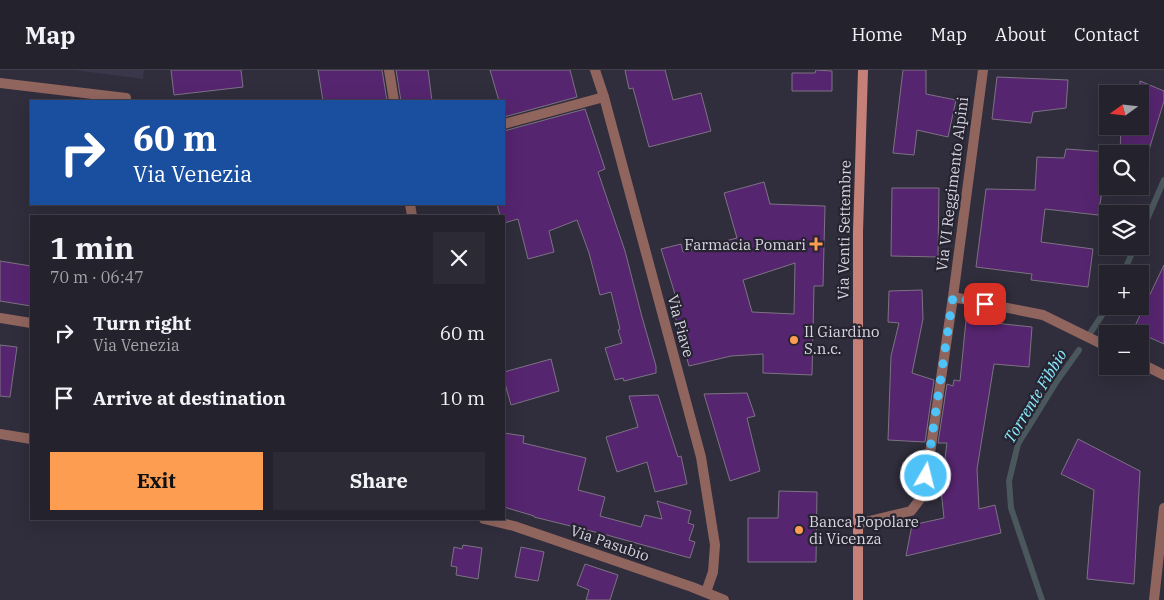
<!DOCTYPE html>
<html lang="en">
<head>
<meta charset="utf-8">
<style>
	body { margin:0; font-family:"IBM Plex Serif",serif; background:#2c2a35; color:#f1f3f6; height:100vh; display:flex; flex-direction:column; font-size:19px; white-space:nowrap }
	* { box-sizing:border-box; margin:0 }
	p { font-size:16px; color:#a3a4aa }
	.icon { flex:none; width:28px; height:28px; fill:none; stroke:currentColor; stroke-width:2; stroke-linecap:round; stroke-linejoin:round }
	.map { position:relative; flex:1; overflow:hidden }
	.details { position:absolute; left:30px; top:145px; width:475px; height:305px; display:flex; flex-direction:column; background:#24222d; border-radius:0px; box-shadow:0 5px 20px #0002,0 0 0 1px #413f49 }
	.details>* { flex:none }
	.top-card { position:absolute; left:30px; top:30px; width:475px; height:105px; border-radius:0px; box-shadow:0 5px 20px #0002,0 0 0 1px #413f49; background:#1a4fa0; color:#fff; overflow:hidden }
	.needle { width:32px; rotate:255deg }
	.fabs { position:absolute; left:1099px; top:15px; display:grid; gap:10px }
	.fabs a { display:grid; place-items:center; width:50px; height:50px; border-radius:0px; background:#24222d; box-shadow:0 5px 20px #0002,0 0 0 1px #413f49; font-size:25px }
	.pin { position:absolute; display:grid; place-items:center; width:42px; height:42px; color:#fff; margin:-21px; border-radius:10px; box-shadow:0 2px 8px #0006 }
	.me { position:absolute; width:55px; margin:-28px; rotate:8deg; stroke-linejoin:round; filter:drop-shadow(0 0 4px #0008) }
	.turn { display:flex; align-items:center; gap:18px; height:105px; padding:0 20px; font-size:22px }
	.turn .icon { width:65px; height:65px; stroke-width:2.5 }
	.turn b { display:block; font-size:35px; line-height:42px }
	.round { display:grid; place-items:center; flex:none; width:52px; height:52px; border-radius:0px; background:#2c2a35 }
	.summary { display:flex; align-items:center; justify-content:space-between; height:85px; padding:0 20px }
	h1 { font-size:30px; font-weight:700; line-height:38px }
	.action { display:flex; gap:10px; margin-top:auto; padding:10px 20px }
	.action a { flex:1; height:58px; border-radius:0px; background:#fc9d52; color:#111; font-size:20px; font-weight:700; line-height:58px; text-align:center }
	.action a+a { background:#2c2a35; color:#f1f3f6 }
	ul { padding:0; list-style:none }
	li { display:flex; align-items:center; gap:15px; height:65px; padding:0 20px }
	li div { flex:1 }
	li b { display:block; font-size:19px }
	li em { font-style:normal }
	header { display:flex; align-items:center; gap:30px; box-sizing:border-box; height:70px; padding:0 25px; background:#24222d; border-bottom:1px solid #413f49 }
	header strong { font-size:24px }
	nav { display:flex; gap:28px; margin-inline-start:auto; font-size:18px }
	.map>svg:first-child { display:block }
</style>
</head>
<body>
<header>
<strong>Map</strong>
<nav><a>Home</a><a>Map</a><a>About</a><a>Contact</a></nav>
</header>
<div class="map">
<svg width="1164" height="530" viewBox="0 0 1164 530">
	<rect width="100%" height="100%" fill="#302d3c"/>
	<!-- built -->
	<path fill="#3b374b" d="M74 0H144L143 9Z"/>
	<g fill="none" stroke-linecap="round" stroke-linejoin="round">
		<!-- stream -->
		<path stroke="#4a575c" stroke-width="6" d="M1140 166 1164 110
			M1123 204 1135 176
			M1091 262 1108 236
			M1042 530 1011 438 1009 411 1018 374 1057 311 1079 280"/>
	</g>
	<!-- building -->
	<path fill="#56256f" stroke="#7c7382" fill-rule="evenodd" d="M171 0H241L243 17 174 25Z
		M318 0H382L387 31H323Z
		M396 0H428L432 31H401Z
		M490 0H570L577 27 504 47V31H499Z
		M625 0H665L673 30 701 23 711 61 649 77 633 18 629 19Z
		M816 0 832 1V21H792V3H815Z
		M903 0H926V24L956 30 948 67 917 60 914 85 893 83Z
		M997 7 1068 10 1066 38 1033 42 1031 53 992 49Z
		M1140 11 1164 21V31L1144 96 1140 95V84H1120L1121 56H1140Z
		M585 39 605 99 598 102 625 181 642 247 656 296V303L624 311 623 308 615 310 605 278 622 273 618 260 620 259 611 222 600 225 589 183 577 150 549 161 554 182 528 189 518 149 504 153V146H500L497 134H504V61Z
		M1066 79 1109 82 1098 145 1045 139 1041 172 1093 179 1088 217 1031 210 1032 204 976 197 986 119 1035 120 1037 87 1064 88Z
		M764 112 770 134 825 136 823 216H814L812 305 763 303V284L731 286 689 296 673 239 679 237 661 179 681 174 683 182 737 168 724 123ZM795 193 794 244 752 242 743 210Z
		M892 118H939L938 187 891 186Z
		M0 191 31 196V236L0 231Z
		M1164 195V274L1133 260Z
		M922 220 923 249 912 303 934 310 925 372 888 370 891 286 899 253 888 252 889 221Z
		M966 250 1032 257 1029 297 994 294 977 399 979 439 995 435 1001 463 906 486 912 455 944 448 941 420 947 373H938L947 314 953 316 954 310 960 311Z
		M0 275 17 277 10 327 0 326Z
		M551 289 559 321 511 335 504 310V302Z
		M747 323 755 346 747 348 760 401 730 411 704 324Z
		M658 325 678 387 681 386 687 414 655 422 647 392 617 402 606 367 638 357 629 326Z
		M504 363 524 366 523 373 586 388 578 420 605 427 600 446 641 457 645 445 662 449 657 431 691 441 688 453 694 455 689 470 695 472 690 488 607 465 534 447V446L504 437Z
		M1078 369 1140 401 1134 514 1087 509 1094 420 1061 404Z
		M779 421 817 422 816 492H748V448H778Z
		M463 475 482 478 478 509 456 505 457 497 451 496 454 477 462 479Z
		M521 477 544 482 538 511 515 507Z
		M585 494 618 505 610 530H586L589 520 577 515Z"/>
	<g fill="none" stroke-linecap="round" stroke-linejoin="round">
		<!-- service -->
		<path stroke="#90655e" stroke-width="10" d="M1154 530 1164 438"/>
		<!-- minor -->
		<path stroke="#90655e" stroke-width="10" d="M389 0 394 31
			M0 13 126 28V31
			M504 54 604 27
			M410 134 412 146
			M953 227 1043 245 1108 277
			M0 248 31 253
			M1140 293 1164 305
			M857 454 911 441 924 424 953 227 983 0
			M1162 460 1164 462"/>
		<!-- tertiary -->
		<path stroke="#90655e" stroke-width="10" d="M595 0 604 27 701 387 715 475 713 502 706 522
			M0 364 31 369
			M484 449 514 456 692 517 724 530"/>
		<!-- secondary -->
		<path stroke="#c58177" stroke-width="10" d="M858 530V162L863 0"/>
	</g>
	<g fill="none" stroke-linecap="round" stroke-linejoin="round">
		<!-- route -->
		<path stroke="#4fc3f7" stroke-width="9" stroke-dasharray="0 16.2" d="M926 406 953 227 985 234"/>
	</g>
	<!-- markers -->
	<g fill="#fc9d52" stroke="#262431" stroke-width="2">
		<path d="M813.5 166.5h5v5h5v5h-5v5h-5v-5h-5v-5h5z"/>
		<circle cx="794" cy="270" r="5"/>
		<circle cx="799" cy="460" r="5"/>
	</g>
	<g text-anchor="middle" dominant-baseline="central" stroke-width="4.5" stroke-linejoin="round" paint-order="stroke">
		<!-- street labels -->
		<g font-size="15" fill="#d8d7e0" stroke="#262431">
			<text transform="translate(952 114) rotate(-83)">Via VI Reggimento Alpini</text>
			<text transform="translate(844 160) rotate(-89)">Via Venti Settembre</text>
			<text transform="translate(681 256) rotate(75)">Via Piave</text>
			<text transform="translate(610 473) rotate(19)">Via Pasubio</text>
		</g>
		<!-- poi labels -->
		<g font-size="15" fill="#d8d7e0" stroke="#262431" text-anchor="start">
			<text x="806" y="174" text-anchor="end">Farmacia Pomari</text>
			<text x="804" y="261">Il Giardino<tspan x="804" dy="17">S.n.c.</tspan></text>
			<text x="809" y="451">Banca Popolare<tspan x="809" dy="17">di Vicenza</tspan></text>
		</g>
		<!-- water labels -->
		<g font-size="16" font-style="italic" fill="#89e9fc" stroke="#262431">
			<text transform="translate(1035 326) rotate(-59)">Torrente Fibbio</text>
		</g>
	</g>
</svg>
<div class="fabs">
<a><svg class="needle" viewBox="-14 -14 28 28"><path d="M0-13l5 13h-10z" fill="#e53935"/><path d="M0 13l5-13h-10z" fill="#a3a4aa"/></svg></a>
<a><svg class="icon" aria-label="search" viewBox="0 0 24 24"><circle cx="10" cy="10" r="6"/><path d="M15 15l6 6"/></svg></a>
<a><svg class="icon" aria-label="layers" viewBox="0 0 24 24"><path d="M12 4l9 5-9 5-9-5zM3 14l9 5 9-5"/></svg></a>
<a>+</a>
<a>−</a>
</div>
<div class="pin" style="left:985px;top:234px;background:#d93025"><svg class="icon" aria-label="arrive" viewBox="0 0 24 24"><path d="M6 21V4h12l-3 4 3 4H6"/></svg></div>
<svg class="me" style="left:926px;top:406px" viewBox="-20 -20 40 40"><circle r="17" fill="#4fc3f7" stroke="#fff" stroke-width="3"/><path d="M0-11L8 9 0 5-8 9z" fill="#fff"/></svg>
<div class="top-card">
<div class="turn"><svg class="icon" aria-label="right" viewBox="0 0 24 24"><path d="M7 20v-9h11M14 6l5 5-5 5"/></svg><div><b>60 m</b>Via Venezia</div></div>
</div>
<section class="details">
<div class="summary"><div><h1>1 min</h1><p>70 m · 06:47</p></div><a class="round"><svg class="icon" aria-label="close" viewBox="0 0 24 24"><path d="M6 6l12 12M18 6L6 18"/></svg></a></div>
<ul>
<li><svg class="icon" aria-label="right" viewBox="0 0 24 24"><path d="M7 20v-9h11M14 6l5 5-5 5"/></svg><div><b>Turn right</b><p>Via Venezia</p></div><em>60 m</em></li>
<li><svg class="icon" aria-label="arrive" viewBox="0 0 24 24"><path d="M6 21V4h12l-3 4 3 4H6"/></svg><div><b>Arrive at destination</b></div><em>10 m</em></li>
</ul>
<div class="action"><a>Exit</a><a>Share</a></div>
</section>
</div>
</body>
</html>
